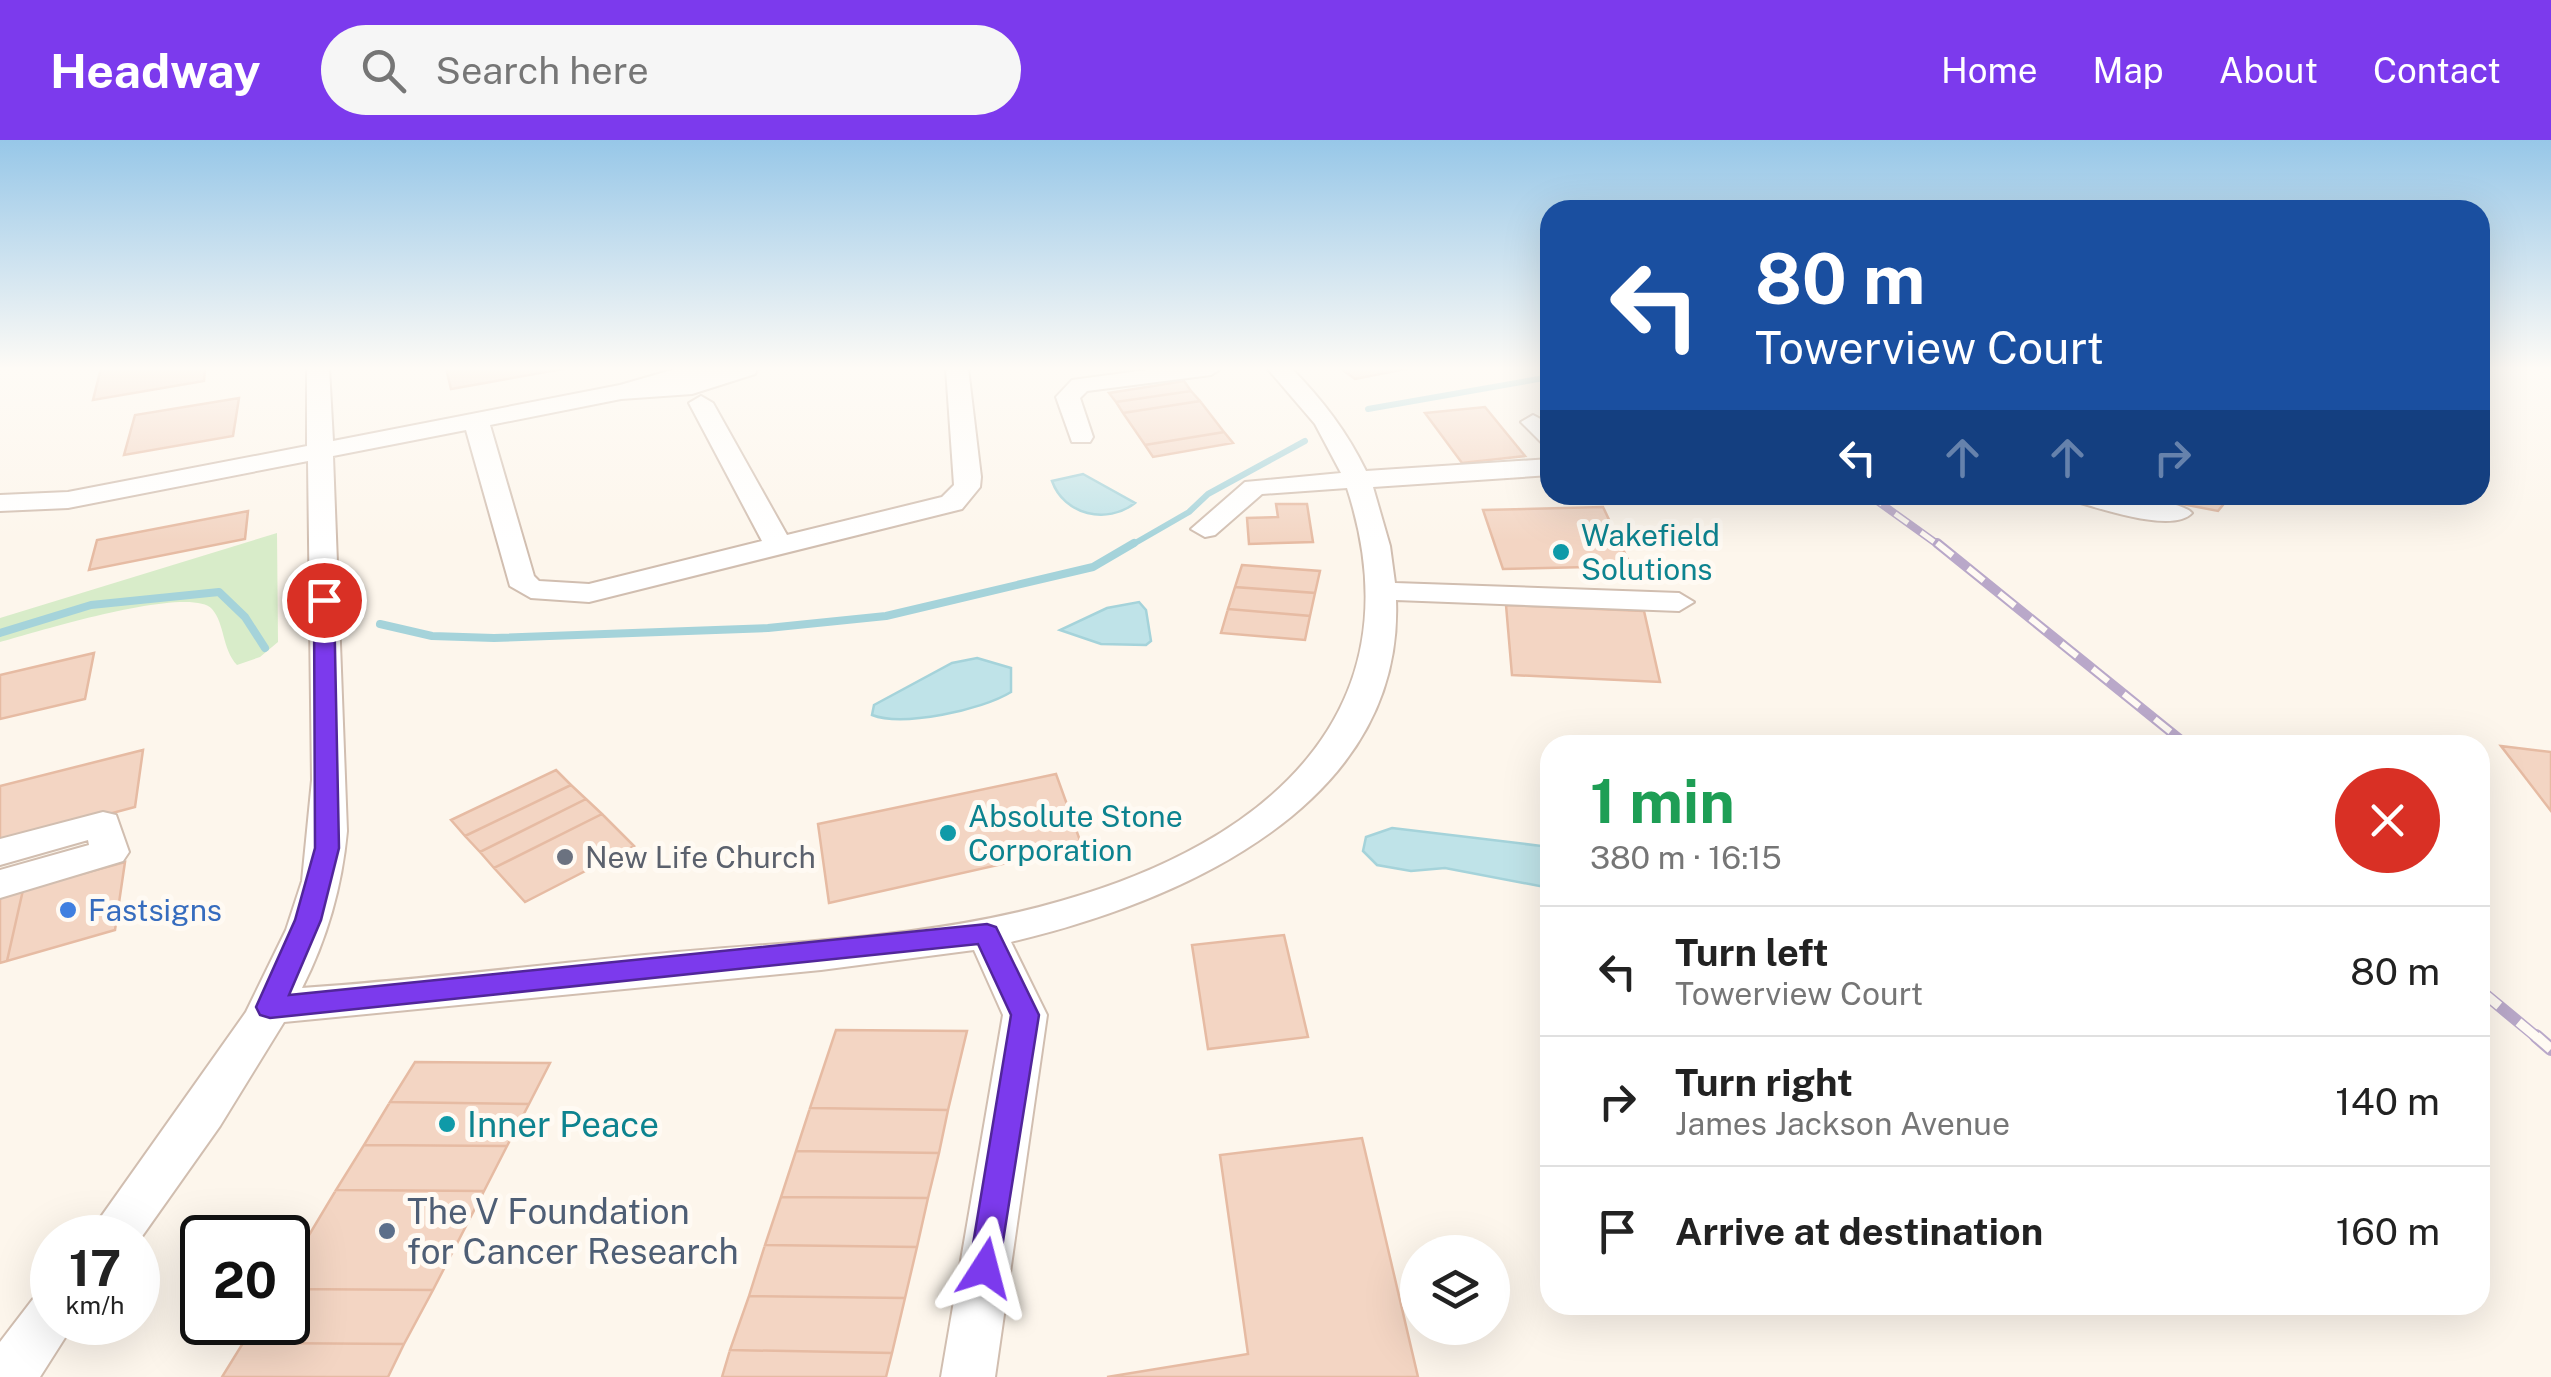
<!DOCTYPE html>
<html lang="en">
<head>
<meta charset="utf-8">
<style>
	body { margin:0; font-family:"Public Sans",sans-serif; background:#f6f6f6; color:#222; height:100vh; display:flex; flex-direction:column; font-size:38px; white-space:nowrap }
	* { box-sizing:border-box; margin:0 }
	p { font-size:32px; color:#767676 }
	.icon { flex:none; width:55px; height:55px; fill:none; stroke:currentColor; stroke-width:2; stroke-linecap:round; stroke-linejoin:round }
	.map { position:relative; flex:1; overflow:hidden }
	.side { position:absolute; left:1540px; top:595px; width:950px; height:580px; display:flex; flex-direction:column; background:#fff; border-radius:30px; box-shadow:0 10px 40px #0002 }
	.side>* { flex:none }
	.hud { position:absolute; left:1540px; top:60px; width:950px; height:305px; border-radius:30px; box-shadow:0 10px 40px #0002; background:#1a4fa0; color:#fff; overflow:hidden }
	.buttons { position:absolute; left:1400px; top:1095px; display:grid; gap:20px }
	.buttons a { display:grid; place-items:center; width:110px; height:110px; border-radius:50%; background:#fff; box-shadow:0 10px 40px #0002; font-size:50px }
	.speed { position:absolute; left:30px; top:1075px; display:flex; gap:20px; font-size:50px; font-weight:700; text-align:center }
	.speed>* { display:grid; place-content:center; width:130px; height:130px; border-radius:50%; background:#fff; box-shadow:0 10px 40px #0002; line-height:1 }
	.speed small { font-size:25px; font-weight:400 }
	.speed .limit { border:5px solid #111; border-radius:15px; background:#fff; color:#111 }
	.pin { position:absolute; display:grid; place-items:center; width:85px; height:85px; color:#fff; margin:-42px; border:5px solid #fff; border-radius:50%; box-shadow:0 2px 10px #0007 }
	.me { position:absolute; width:110px; margin:-55px; rotate:9deg; stroke-linejoin:round; filter:drop-shadow(0 0 8px #0008) }
	.turn { display:flex; align-items:center; gap:35px; height:210px; padding:0 50px; font-size:45px }
	.turn .icon { width:130px; height:130px; stroke-width:2.5 }
	.turn b { display:block; font-size:70px; line-height:85px }
	.lanes { display:flex; align-items:center; height:95px; padding:0 50px; background:#0003; justify-content:center; gap:50px; direction:ltr }
	.lanes .off { opacity:.35 }
	.round { display:grid; place-items:center; flex:none; width:105px; height:105px; border-radius:52px; background:#f6f6f6 }
	.head { display:flex; align-items:center; justify-content:space-between; height:170px; padding:0 50px }
	h1 { font-size:60px; font-weight:700; line-height:75px; color:#1e9e55 }
	ul { padding:0; list-style:none }
	li { display:flex; align-items:center; gap:30px; height:130px; padding:0 50px; border-top:2px solid #e0e0e0 }
	li div { flex:1 }
	li b { display:block; font-size:38px }
	li em { font-style:normal }
	header { display:flex; align-items:center; gap:60px; box-sizing:border-box; height:140px; padding:0 50px; background:#7c3aed; color:#fff }
	header strong { font-size:48px }
	nav { display:flex; gap:55px; margin-inline-start:auto; font-size:35px }
	.search { width:700px; height:90px; background:#f6f6f6; display:flex; align-items:center; gap:25px; box-sizing:border-box; padding:0 35px; border-radius:55px; color:#767676; font-size:38px }
	.map>svg:first-child { display:block }
</style>
</head>
<body>
<header>
<strong>Headway</strong>
<div class="search"><svg class="icon" aria-label="search" viewBox="0 0 24 24"><circle cx="10" cy="10" r="6"/><path d="M15 15l6 6"/></svg>Search here</div>
<nav><a>Home</a><a>Map</a><a>About</a><a>Contact</a></nav>
</header>
<div class="map">
<svg width="2551" height="1237" viewBox="0 0 2551 1237">
	<rect width="100%" height="100%" fill="#fdf6ec"/>
	<!-- green -->
	<path fill="#d8ecc9" d="M277 393 278 502 260 517 237 525C222 509 225 484 212 469 190 444 33 493 0 502V478Z"/>
	<!-- water -->
	<path fill="#bfe3e8" stroke="#a5d3da" stroke-width="2.5" d="M1083 334 1135 363C1107 385 1064 375 1052 341Z
		M1139 462 1146 470 1151 501 1146 505 1101 504 1060 490 1107 468Z
		M977 518 1011 528V552C982 570 903 587 872 575L874 565 952 523Z
		M1392 688 1550 707V748L1445 728 1411 731 1377 725 1363 711 1366 697Z"/>
	<g fill="none" stroke-linecap="round" stroke-linejoin="round">
		<!-- stream-far1 -->
		<path stroke="#a5d3da" stroke-width="6" d="M1368 269 1550 237
			M1130 406 1189 372 1208 354 1305 301"/>
		<!-- stream -->
		<path stroke="#a5d3da" stroke-width="8" d="M380 484 432 496 494 498 768 488 886 476 1093 427 1134 403
			M0 493 91 465 219 452 245 477 265 508"/>
	</g>
	<!-- building -->
	<path fill="#f3d5c3" stroke="#e6bba3" stroke-width="2.5" d="M101 228H205L204 241 93 260Z
		M446 228H568L451 249Z
		M1340 228H1405L1406 229 1355 239Z
		M1184 241 1191 251 1116 262 1109 253Z
		M1191 251 1200 261 1123 273 1116 262Z
		M239 258 233 296 124 315 135 275Z
		M1200 261 1224 292 1145 305 1123 273Z
		M1485 267 1525 316 1462 323 1425 273Z
		M1224 292 1233 303 1153 317 1145 305Z
		M2136 355H2231L2218 371Z
		M1276 364H1307L1313 402 1249 404 1247 378 1278 377Z
		M1603 367 1631 426 1503 429 1483 370Z
		M248 371 245 399 89 430 97 400Z
		M1242 425 1320 431 1315 453 1235 447Z
		M1235 447 1315 453 1310 476 1228 469Z
		M1506 465 1644 471 1660 542 1512 535Z
		M1228 469 1310 476 1305 500 1221 493Z
		M94 513 85 559 0 579V535Z
		M2501 606 2551 612V671Z
		M143 610 135 667 0 703V646Z
		M556 630 571 645 465 696 451 680Z
		M1056 634 1082 706 829 763 818 684Z
		M571 645 586 659 480 712 465 696Z
		M586 659 602 674 494 728 480 712Z
		M602 674 634 706 525 762 494 728Z
		M125 722 115 790 7 821 23 750Z
		M23 750 7 821 0 823V757Z
		M1284 795 1308 897 1208 909 1192 805Z
		M836 890 967 891 948 970 810 968Z
		M415 922 550 923 529 964 390 962Z
		M390 962 529 964 507 1006 364 1005Z
		M810 968 948 970 939 1013 796 1011Z
		M1362 998 1418 1237H1107L1248 1214 1220 1015Z
		M364 1005 507 1006 484 1051 336 1050Z
		M796 1011 939 1013 928 1058 781 1057Z
		M336 1050 484 1051 433 1150 288 1149V1130Z
		M781 1057 928 1058 917 1107 765 1105Z
		M765 1105 917 1107 905 1158 749 1156Z
		M288 1149 433 1150 404 1204 243 1203 256 1182H288Z
		M749 1156 905 1158 892 1213 730 1210Z
		M243 1203 404 1204 388 1237H222Z
		M730 1210 892 1213 886 1237H722Z"/>
	<g fill="none" stroke-linecap="round" stroke-linejoin="round">
		<defs>
			<path id="minor" d="M307 228H329L333 301 620 245 679 228H757L755 234 692 254 621 259 490 285 534 436 539 441 589 444 762 401 689 263 701 256 713 263 787 395 942 357 954 345 946 228H968L981 337 980 347 962 369 589 462 531 458 510 446 466 290 333 316 347 691C342 746 327 799 302 848 420 840 538 825 656 814 791 801 930 799 1061 761 1263 704 1421 575 1347 348L1262 354 1215 395 1205 397 1191 389 1245 342 1341 333 1315 284 1267 228H1291C1322 259 1347 292 1366 331L1550 319V335L1373 347 1390 406 1395 443 1679 453 1694 462 1679 471 1396 460C1404 666 1179 762 1011 802L1047 875 995 1237H941L1003 875 974 810 821 830 284 882 220 986 138 1102V1098H86L246 872 286 790 302 741 312 640 308 321 68 368 0 371V355L68 352 307 306Z
				M1161 228H1222L1211 235 1087 251 1080 258 1093 297 1090 302H1072L1056 257 1072 240Z
				M1533 275 1550 284V304L1541 302 1521 282Z
				M2070 355C2093 355 2178 357 2192 373 2173 394 2099 368 2074 361Z
				M103 672 116 675 129 712 123 721 0 758V730L89 705 88 700 0 725V699Z
				M52 1151V1182H75L40 1237H0V1202L33 1159Z"/>
		</defs>
		<!-- minor casing -->
		<use href="#minor" stroke="#d1beb0" stroke-width="4"/>
		<!-- minor -->
		<use href="#minor" fill="#fff" fill-rule="evenodd"/>
		<defs>
			<path id="rail-far3" d="M1869 355 1940 406"/>
			<path id="rail-far2" d="M1937 403 2187 605"/>
			<path id="rail-far1" d="M2480 850 2539 899"/>
			<path id="rail" d="M2536 896 2551 909"/>
		</defs>
		<!-- rail-far3 casing -->
		<use href="#rail-far3" stroke="#b9a8c9" stroke-width="8"/>
		<!-- rail-far2 casing -->
		<use href="#rail-far2" stroke="#b9a8c9" stroke-width="10"/>
		<!-- rail-far1 casing -->
		<use href="#rail-far1" stroke="#b9a8c9" stroke-width="12"/>
		<!-- rail casing -->
		<use href="#rail" stroke="#b9a8c9" stroke-width="14"/>
		<!-- rail-far3 -->
		<use href="#rail-far3" stroke="#fffaf3" stroke-width="5" stroke-dasharray="16" stroke-linecap="butt"/>
		<!-- rail-far2 -->
		<use href="#rail-far2" stroke="#fffaf3" stroke-width="6" stroke-dasharray="20" stroke-linecap="butt"/>
		<!-- rail-far1 -->
		<use href="#rail-far1" stroke="#fffaf3" stroke-width="9" stroke-dasharray="25" stroke-linecap="butt"/>
		<!-- rail -->
		<use href="#rail" stroke="#fffaf3" stroke-width="10" stroke-dasharray="31" stroke-linecap="butt"/>
	</g>
	<!-- sky -->
	<linearGradient id="sky" x2="0" y2="1"><stop stop-color="#97c7e8"/><stop offset="0.57" stop-color="#fefbf6"/><stop offset="1" stop-color="#fefbf6" stop-opacity="0"/></linearGradient>
	<rect width="2551" height="401" fill="url(#sky)"/>
	<!-- route -->
	<path fill="#7c3aed" stroke="#51269a" stroke-width="2.5" d="M324 455 334 460 339 708 321 780 289 855 987 784 996 787 1039 875 997 1139 985 1144 974 1139 969 1128 1011 875 978 804 270 878 260 875 256 867 295 780 315 708 314 460Z"/>
	<!-- markers -->
	<g fill="#0f9aa8" stroke="#fffaf3" stroke-width="4">
		<circle cx="1561" cy="412" r="10"/>
		<circle cx="948" cy="693" r="10"/>
		<circle cx="447" cy="984" r="10"/>
	</g>
	<circle fill="#6b7280" stroke="#fffaf3" stroke-width="4" cx="565" cy="717" r="10"/>
	<circle fill="#3f7fe0" stroke="#fffaf3" stroke-width="4" cx="68" cy="770" r="10"/>
	<circle fill="#5c6f8a" stroke="#fffaf3" stroke-width="4" cx="387" cy="1091" r="10"/>
	<g text-anchor="middle" dominant-baseline="central" stroke-width="10" stroke-linejoin="round" paint-order="stroke">
		<!-- culture labels -->
		<g font-size="30" fill="#0d838f" stroke="#fffaf3" text-anchor="start">
			<text x="1581" y="395">Wakefield<tspan x="1581" dy="34">Solutions</tspan></text>
			<text x="968" y="676">Absolute Stone<tspan x="968" dy="34">Corporation</tspan></text>
		</g>
		<!-- worship labels -->
		<g font-size="30" fill="#5b616d" stroke="#fffaf3" text-anchor="start">
			<text x="585" y="717">New Life Church</text>
		</g>
		<!-- shop labels -->
		<g font-size="30" fill="#366cbe" stroke="#fffaf3" text-anchor="start">
			<text x="88" y="770">Fastsigns</text>
		</g>
		<!-- near-culture labels -->
		<g font-size="35" fill="#0d838f" stroke="#fffaf3" text-anchor="start">
			<text x="467" y="984">Inner Peace</text>
		</g>
		<!-- near-service labels -->
		<g font-size="35" fill="#4e5e75" stroke="#fffaf3" text-anchor="start">
			<text x="407" y="1071">The V Foundation<tspan x="407" dy="40">for Cancer Research</tspan></text>
		</g>
	</g>
</svg>
<div class="buttons">
<a><svg class="icon" aria-label="layers" viewBox="0 0 24 24"><path d="M12 4l9 5-9 5-9-5zM3 14l9 5 9-5"/></svg></a>
</div>
<div class="speed"><div>17<small>km/h</small></div><div class="limit">20</div></div>
<div class="pin" style="left:324px;top:460px;background:#d93025"><svg class="icon" aria-label="arrive" viewBox="0 0 24 24"><path d="M6 21V4h12l-3 4 3 4H6"/></svg></div>
<svg class="me" style="left:985px;top:1128px" viewBox="-20 -20 40 40"><path d="M0-17L14 15 0 8-14 15z" fill="#7c3aed" stroke="#fff" stroke-width="4"/></svg>
<div class="hud">
<div class="turn"><svg class="icon" aria-label="left" viewBox="0 0 24 24"><path d="M17 20v-9H6M10 6l-5 5 5 5"/></svg><div><b>80 m</b>Towerview Court</div></div>
<div class="lanes"><svg class="icon" aria-label="left" viewBox="0 0 24 24"><path d="M17 20v-9H6M10 6l-5 5 5 5"/></svg><svg class="icon off" aria-label="ahead" viewBox="0 0 24 24"><path d="M12 20V5M6 11l6-6 6 6"/></svg><svg class="icon off" aria-label="ahead" viewBox="0 0 24 24"><path d="M12 20V5M6 11l6-6 6 6"/></svg><svg class="icon off" aria-label="right" viewBox="0 0 24 24"><path d="M7 20v-9h11M14 6l5 5-5 5"/></svg></div>
</div>
<section class="side">
<div class="head"><div><h1>1 min</h1><p>380 m · 16:15</p></div><a class="round" style="background:#d93025;color:#fff"><svg class="icon" aria-label="close" viewBox="0 0 24 24"><path d="M6 6l12 12M18 6L6 18"/></svg></a></div>
<ul>
<li><svg class="icon" aria-label="left" viewBox="0 0 24 24"><path d="M17 20v-9H6M10 6l-5 5 5 5"/></svg><div><b>Turn left</b><p>Towerview Court</p></div><em>80 m</em></li>
<li><svg class="icon" aria-label="right" viewBox="0 0 24 24"><path d="M7 20v-9h11M14 6l5 5-5 5"/></svg><div><b>Turn right</b><p>James Jackson Avenue</p></div><em>140 m</em></li>
<li><svg class="icon" aria-label="arrive" viewBox="0 0 24 24"><path d="M6 21V4h12l-3 4 3 4H6"/></svg><div><b>Arrive at destination</b></div><em>160 m</em></li>
</ul>
</section>
</div>
</body>
</html>
